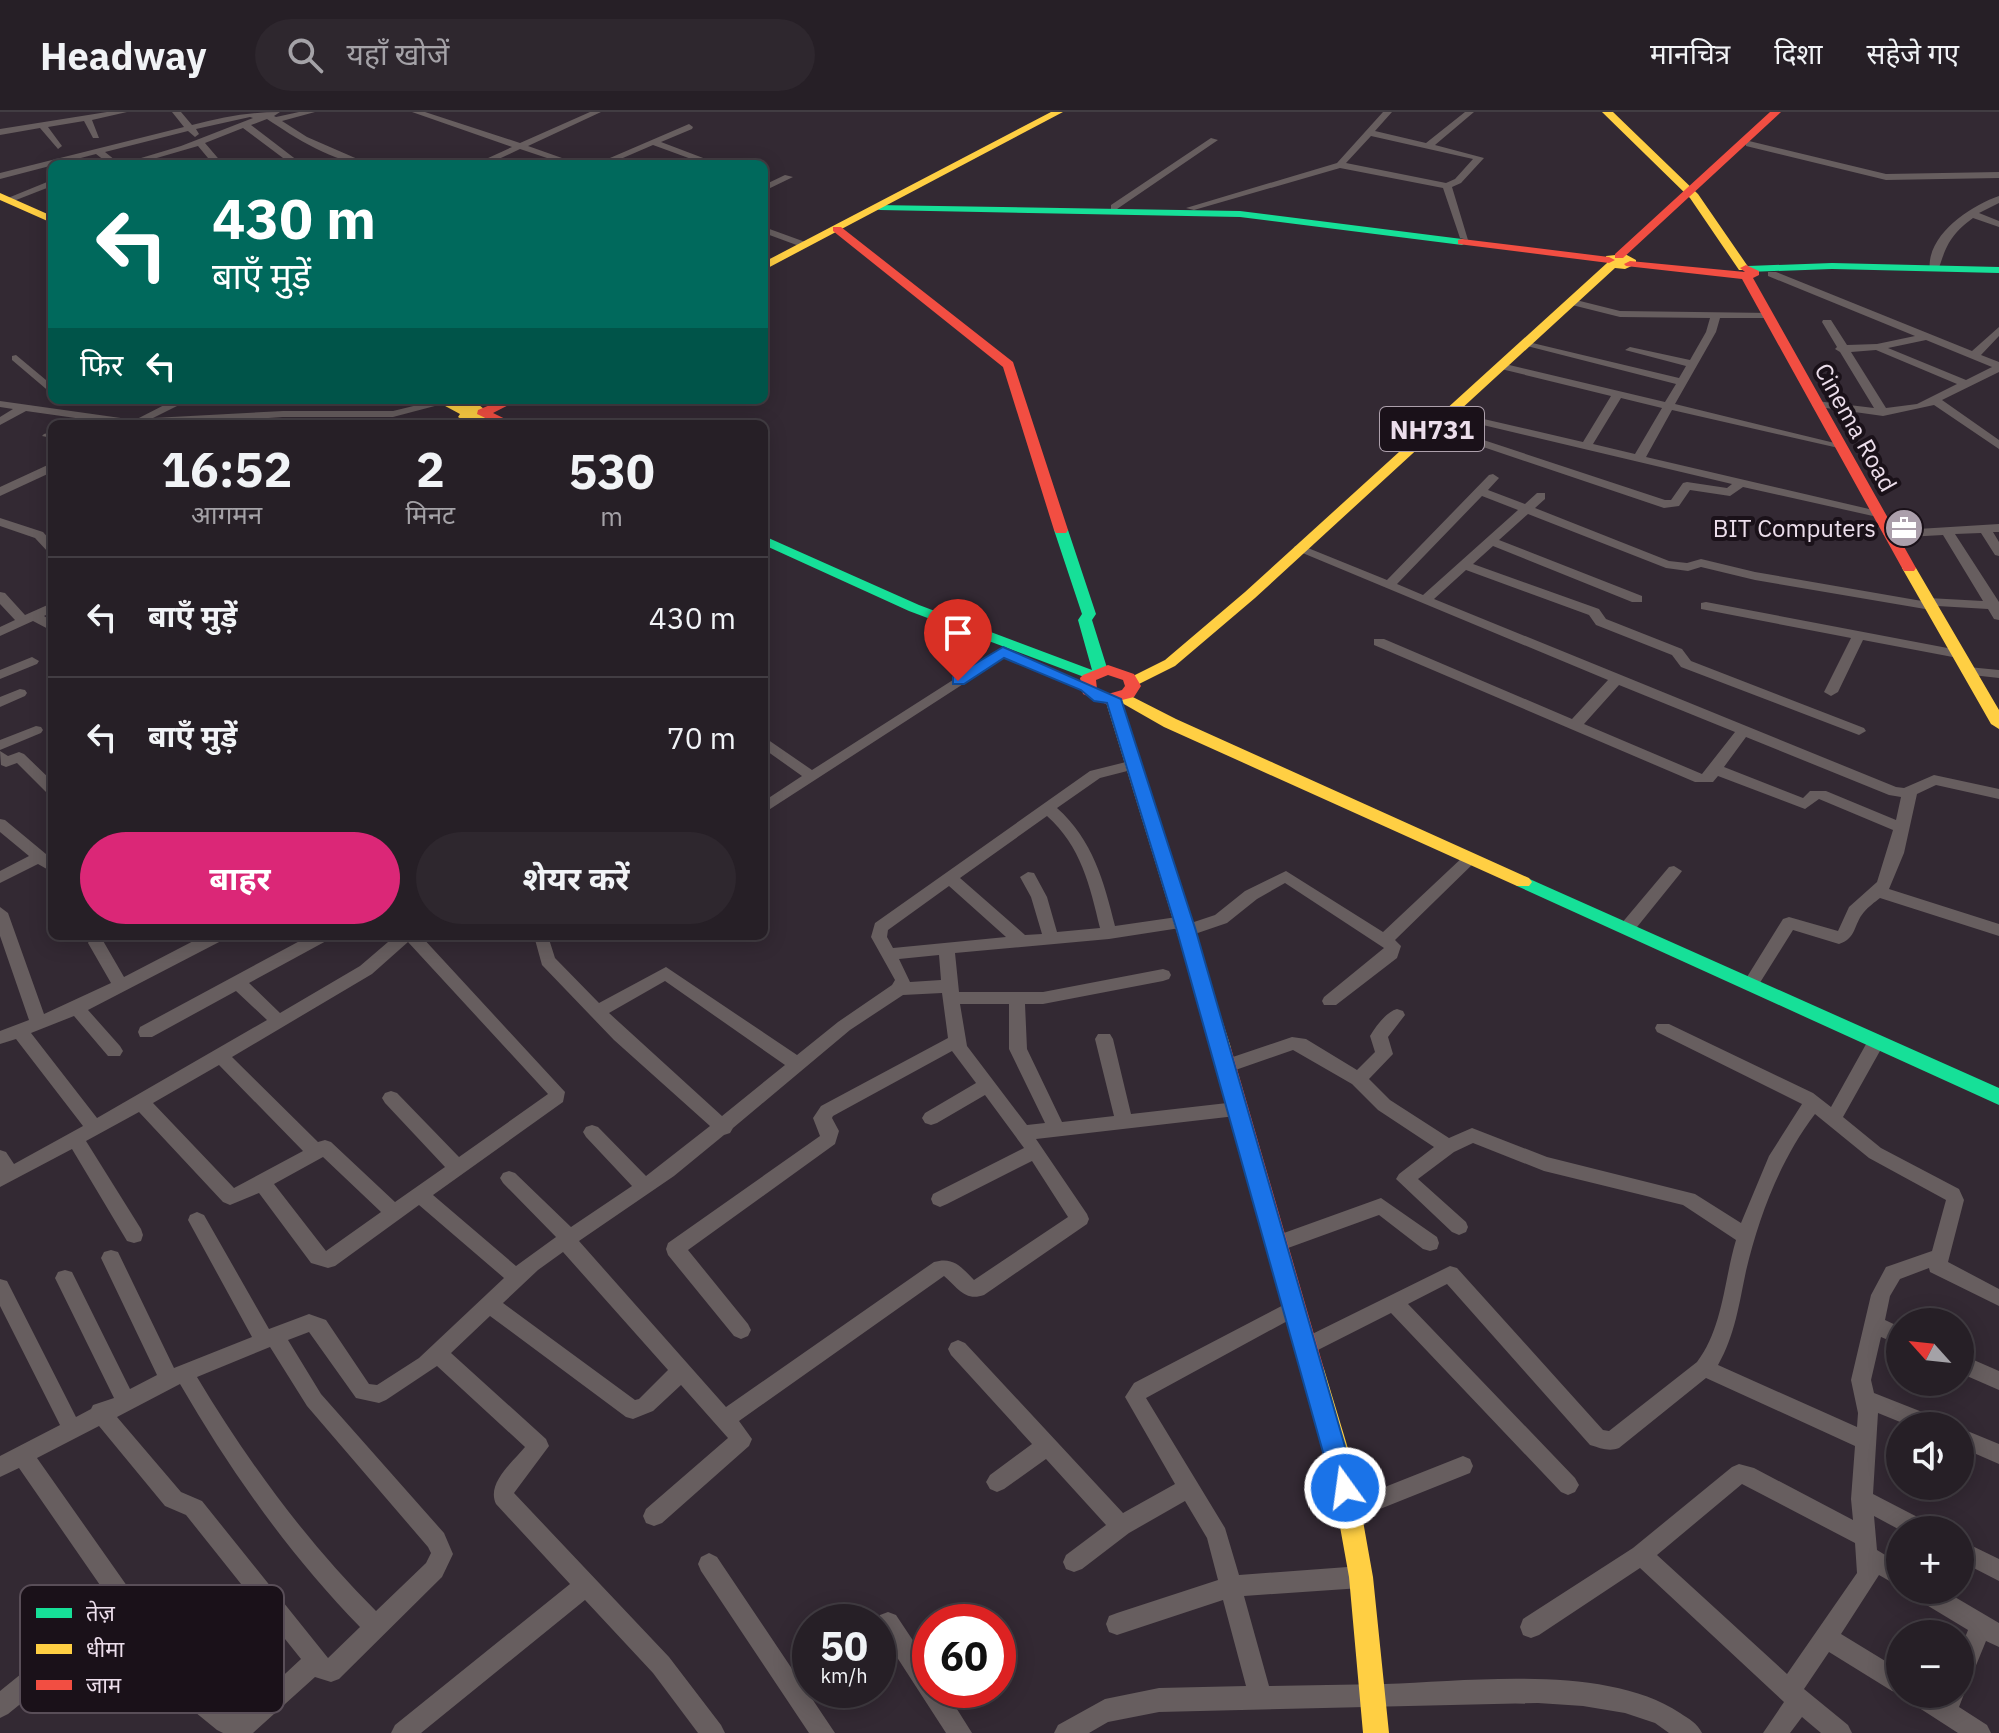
<!DOCTYPE html>
<html lang="hi">
<head>
<meta charset="utf-8">
<style>
	body { margin:0; font-family:"IBM Plex Sans","Noto Sans Devanagari",sans-serif; background:#2e272e; color:#f1f3f6; height:100vh; display:flex; flex-direction:column; font-size:30px; white-space:nowrap }
	* { box-sizing:border-box; margin:0 }
	p { font-size:26px; color:#a4a2a7 }
	.icon { flex:none; width:44px; height:44px; fill:none; stroke:currentColor; stroke-width:2; stroke-linecap:round; stroke-linejoin:round }
	.map { position:relative; flex:1; overflow:hidden }
	.drawer { position:absolute; left:48px; top:308px; width:720px; height:520px; display:flex; flex-direction:column; background:#261f26; border-radius:12px; box-shadow:0 4px 20px #0003,0 0 0 2px #423d43 }
	.drawer>* { flex:none }
	.guide { position:absolute; left:48px; top:48px; width:720px; height:244px; border-radius:12px; box-shadow:0 4px 20px #0003,0 0 0 2px #423d43; background:#00695c; color:#fff; overflow:hidden }
	.needle { width:52px; rotate:297deg }
	.fabs { position:absolute; left:1886px; top:1196px; display:grid; gap:16px }
	.fabs a { display:grid; place-items:center; width:88px; height:88px; border-radius:50%; background:#261f26; box-shadow:0 4px 20px #0003,0 0 0 2px #423d43; font-size:40px }
	.speed { position:absolute; left:792px; top:1492px; display:flex; gap:16px; font-size:40px; font-weight:700; text-align:center }
	.speed>* { display:grid; place-content:center; width:104px; height:104px; border-radius:50%; background:#261f26; box-shadow:0 4px 20px #0003,0 0 0 2px #423d43; line-height:1 }
	.speed small { font-size:20px; font-weight:400 }
	.speed .limit { border:12px solid #d22; background:#fff; color:#111 }
	.pin { position:absolute; display:grid; place-items:center; width:68px; height:68px; color:#fff; margin:-82px -34px; border-radius:50% 50% 50% 0; rotate:-45deg; box-shadow:0 0 8px #0007 }
	.pin .icon { rotate:45deg }
	.me { position:absolute; width:88px; margin:-44px; rotate:346deg; stroke-linejoin:round; filter:drop-shadow(0 0 6px #0008) }
	.turn { display:flex; align-items:center; gap:28px; height:168px; padding:0 32px; font-size:36px }
	.turn .icon { width:104px; height:104px; stroke-width:2.5 }
	.turn b { display:block; font-size:56px; line-height:68px }
	.then { display:flex; align-items:center; height:76px; padding:0 32px; background:#0003; gap:16px; font-size:30px }
	.eta { display:flex; justify-content:space-evenly; align-items:center; height:136px; text-align:center }
	.eta b { font-size:48px; font-weight:700; line-height:56px }
	.primary-button { display:flex; gap:16px; margin-top:auto; padding:16px 32px }
	.primary-button a { flex:1; height:92px; border-radius:48px; background:#db2777; color:#fff; font-size:32px; font-weight:700; line-height:92px; text-align:center }
	.primary-button a+a { background:#2e272e; color:#f1f3f6 }
	ul { padding:0; list-style:none }
	li { display:flex; align-items:center; gap:24px; height:120px; padding:0 32px; border-top:2px solid #423d43 }
	li div { flex:1 }
	li b { display:block; font-size:30px }
	li em { font-style:normal }
	header { display:flex; align-items:center; gap:48px; box-sizing:border-box; height:112px; padding:0 40px; background:#261f26; border-bottom:2px solid #423d43 }
	header strong { font-size:38px }
	nav { display:flex; gap:44px; margin-inline-start:auto; font-size:28px }
	.search { width:560px; height:72px; background:#2e272e; display:flex; align-items:center; gap:20px; box-sizing:border-box; padding:0 28px; border-radius:44px; color:#a4a2a7; font-size:30px }
	.map>svg:first-child { display:block }
</style>
</head>
<body>
<header>
<strong>Headway</strong>
<div class="search"><svg class="icon" aria-label="search" viewBox="0 0 24 24"><circle cx="10" cy="10" r="6"/><path d="M15 15l6 6"/></svg>यहाँ खोजें</div>
<nav><a>मानचित्र</a><a>दिशा</a><a>सहेजे गए</a></nav>
</header>
<div class="map">
<svg width="1999" height="1621" viewBox="0 0 1999 1621">
	<rect width="100%" height="100%" fill="#332933"/>
	<g fill="none" stroke-linecap="round" stroke-linejoin="round">
		<!-- street -->
		<path fill="#675e5f" fill-rule="evenodd" d="M107 0H127L92 8 99 26H93L84 9 48 15 62 34 58 37 40 16 0 23V17Z
			M172 0H181L192 13C222 5 250 0 280 0L274 4 276 5 299 0H315L282 9 307 25 369 52C335 52 294 25 267 7L251 13 302 52H291L243 16 205 31 223 52H213L198 34 136 52H121L181 34 253 6 250 5 196 17 199 22 195 25 188 19 105 40 120 52H109L96 42 0 67V61L184 15Z
			M412 0H425L520 31 590 0H601L528 34 579 52H565L520 37 488 52H475L512 35Z
			M1383 0H1392L1375 19 1426 31 1465 0H1474L1435 33 1484 46 1461 71 1452 75 1468 128 1460 126 1443 76 1340 56 1194 98 1186 96 1337 51ZM1371 24 1473 47 1455 67 1446 71 1346 51Z
			M689 12 693 15 692 17 661 30 719 52H705L653 33 609 52H596Z
			M1211 26 1218 28 1117 97H1111V93Z
			M1749 29 1886 62 1999 60V66L1886 68 1746 34V30Z
			M785 63 793 65 764 79V73Z
			M52 68V74L11 90 3 88Z
			M1999 84V91L1979 101 1999 109V115L1973 106C1950 123 1946 134 1938 159H1930C1925 124 1970 94 1999 84Z
			M764 115 808 131 810 133 802 135 764 121Z
			M1768 160H1776L1972 239 1999 215V224L1981 243 1999 250V260L1942 288 1999 328V337L1934 293 1883 304 1812 294V290L1816 289 1874 296 1840 240 1835 237 1837 235 1822 210 1823 208H1831L1847 233 1877 232 1915 224 1768 164ZM1926 228 1992 255 1966 268 1888 236ZM1876 238 1957 272 1917 292 1886 296 1851 240Z
			M1572 187 1620 199 1771 201V205L1767 206H1720L1716 220 1675 292 1843 333V337L1672 298 1646 345 1882 400V406L1743 375 1730 384 1690 378 1679 394 1664 396 1430 317V313H1438L1665 388H1671L1683 371 1687 370 1727 376 1732 372 1445 304 1443 302 1449 299 1583 330 1611 284 1497 256V252L1501 251 1665 290 1676 272 1519 232 1524 229 1679 266 1686 254 1625 238 1630 235 1690 248 1706 220 1710 206 1620 205 1568 192V188ZM1621 286 1662 296 1635 342 1593 332Z
			M16 243 52 273V282L12 248V244Z
			M63 288H81L65 294 59 291Z
			M174 288H189L153 306 283 299H393L438 288 450 290 393 305H283L175 312H118L26 299 0 313V305L13 297 0 295V289L135 308Z
			M52 320V326L42 324 44 322Z
			M52 351V360L0 384V375Z
			M1493 362 1499 366 1488 378 1525 392 1537 381H1545V387L1535 396 1669 449 1687 451 1701 447 1755 460 1922 489 1928 486 1983 489 1943 423 1889 426 1883 422 1885 419 1999 412V420H1993L1999 430V444L1995 443 1981 421 1955 422 1999 490V508L1994 507 1988 497 1937 494 1931 498 1755 468 1701 455 1688 459 1666 456 1528 402 1499 428 1642 484V490H1632L1493 434 1473 452 1599 497 1606 507 1682 537 1691 549 1864 616 1866 619 1859 623 1681 555 1672 543 1596 513 1589 503 1466 458 1434 487 1896 675 1904 676 1934 663 1999 677V687L1936 673 1917 682 1904 741 1889 777 1999 812V824L1880 786C1875 790 1868 795 1864 800 1853 813 1857 826 1839 832L1793 818 1756 877H1744L1742 873 1783 807 1789 805 1838 819 1849 795 1877 770 1893 718 1819 687 1805 697 1718 664 1713 670H1695L1374 533V527H1384L1572 607 1608 568 1293 437 1295 434H1303L1387 468 1489 363ZM1482 384 1518 398 1423 483 1397 472ZM1619 573 1735 620 1702 662 1584 612ZM1746 625 1889 683 1901 685 1896 708 1826 679H1810L1803 686 1724 655Z
			M0 406 43 420 52 430V441L48 440 35 426 0 414Z
			M0 480 5 481 25 503 52 491V500L44 504 52 509V519L33 509 0 524V515L15 508 0 492Z
			M1706 490 1958 538 1965 542 1958 546 1863 528 1838 580 1831 584 1824 580 1851 526 1701 497V491Z
			M1003 536 1010 540 1008 543 764 701V689L802 664 764 637V625L812 658Z
			M32 545 39 549 37 552 0 567V558Z
			M1968 555 1999 558V566L1963 562 1961 559Z
			M20 577 25 578 27 581 25 584 0 595V585Z
			M36 614 41 615 43 618 41 621 0 638V628Z
			M0 639 8 644 19 640 24 642 52 669V683L47 681 17 651 6 655 1 653Z
			M1134 648 1141 653 1139 656 1100 666 1057 696C1093 728 1104 770 1115 814L1184 804 1190 806 1191 811 1215 803 1245 779 1286 759 1383 820 1465 743 1470 742 1478 747 1395 828 1401 834 1397 846 1336 893H1324L1322 889 1324 885 1384 836 1285 771 1257 787 1227 811 1186 825 1180 823V816L1109 827 955 841 959 880H1043L1163 857 1169 859 1171 863 1169 867 1163 869 1043 892H1025L1027 937 1062 1010 1114 1004 1095 927 1098 922H1110L1113 927 1131 1002 1236 990 1242 992 1245 997 1242 1002 1236 1004 1036 1027 1087 1102 1089 1107 1087 1112 984 1183C965 1190 957 1175 944 1164L739 1309 752 1327 749 1334 662 1411 654 1414 646 1411 643 1404 646 1397 728 1326 681 1273 653 1299 633 1307 626 1305 490 1204 451 1241 546 1327 549 1334 514 1381 669 1545 721 1613 725 1621H698L653 1561 585 1488 421 1621H391L395 1613 570 1472 496 1392C486 1371 513 1350 525 1335L437 1254 386 1288 379 1291 356 1286 309 1220 288 1228 321 1282 444 1421 453 1442 442 1465 339 1567 331 1570 315 1565 253 1621H223L217 1618 103 1525 8 1602 0 1606V1579L111 1489 19 1356 0 1365V1344L60 1313 0 1194V1167L7 1169 76 1305 91 1297 93 1293 114 1286 55 1166 58 1160 65 1158 72 1160 130 1277 157 1263 101 1146 104 1140 111 1138 118 1140 174 1256 252 1225 188 1108 190 1103 197 1100 204 1103 269 1217 309 1202 326 1208 369 1272 377 1273 419 1246 504 1166 419 1093 335 1154 328 1156 311 1151 259 1081 230 1093 223 1090 139 1000 86 1029 141 1117 143 1123 141 1129 134 1131 127 1129 72 1037 0 1075V1038L6 1040 14 1052 83 1014 16 927 0 932V919L29 908 0 824V795L8 801 44 902 111 871 88 831 90 827H102L124 865 203 824H225L223 828 88 898 120 934 123 939 120 944H108L74 904 31 921 97 1006 267 908 236 879 152 925H140L138 920 140 915 309 824H330L328 828 249 871 280 901 360 854 395 824H421L565 980 563 990 433 1083 516 1154 556 1125 503 1071 500 1066 503 1061 509 1059 515 1061 571 1115 632 1074 586 1025 583 1020 586 1015 592 1013 598 1015 646 1064 710 1014 614 928 542 853 534 824H548L555 846 599 891 666 855 797 943 838 910 892 873 895 868 871 825 875 811 1090 659ZM1047 704C1081 734 1090 774 1100 816L1057 820 1047 785 1034 761 1028 760 1020 765 1031 785 1042 822 1025 823 960 766ZM949 774 1006 825 893 836 887 825 888 818ZM408 830 548 982 459 1045 397 981 391 979 385 981 382 986 385 991 445 1055 395 1090 331 1030 325 1028 318 1030 232 945 372 862ZM939 843 941 868 910 870 899 847ZM665 869 785 953 722 1004 609 901ZM942 881 948 926 821 994 813 1006 820 1024 668 1131 666 1137 668 1143 734 1224 741 1227 748 1224 751 1218 748 1212 688 1138 835 1032 839 1019 832 1006 833 1004 952 939 976 971 925 1001 922 1006 925 1011 931 1013 937 1011 985 983 1024 1036 933 1082 931 1087 933 1092 940 1095 947 1092 1032 1049 1068 1105 974 1168C962 1156 954 1144 934 1150L726 1295 579 1129 674 1064 724 1023 730 1021 733 1016 850 918 903 883ZM960 892H1009V937L1045 1011 1027 1013 967 934ZM219 953 303 1039 234 1076 153 991ZM323 1045 381 1100 326 1139 274 1072ZM563 1140 668 1258 639 1287 635 1288 503 1191 538 1158ZM270 1235 307 1294 428 1435 431 1441 426 1451 376 1499C306 1429 248 1350 197 1265ZM180 1272C231 1360 289 1442 360 1515L328 1546 202 1389 181 1380 117 1305ZM99 1314 165 1394 186 1403 301 1547 242 1602H233L121 1510 135 1489 132 1481 37 1346Z
			M0 707 5 708 52 747V760L38 752 0 771V759L29 744 0 720Z
			M1674 754 1682 759 1679 763 1633 820H1621L1619 816 1621 812 1669 755Z
			M1397 897 1403 899 1405 903 1388 925 1393 942 1369 967 1390 988 1449 1026 1472 1016 1547 1045 1695 1082 1741 1111 1769 1044 1802 992 1657 920 1655 916 1657 912H1669L1813 981 1831 995 1870 925H1882L1885 930 1843 1005 1881 1036 1959 1077 1964 1088 1948 1150 1999 1177V1194L1930 1160 1929 1156 1900 1167 1890 1184 1885 1208 1900 1215V1233L1881 1225 1871 1268 1874 1281 1940 1307 1943 1314H1910L1878 1301 1873 1382 1929 1411 1932 1418H1900L1874 1404 1877 1438 1900 1452V1475L1879 1463 1841 1522 1900 1558 1901 1582 1892 1579 1829 1540 1804 1577 1848 1613 1852 1621H1821L1802 1605 1790 1621H1763L1784 1590 1640 1456 1539 1523 1531 1526 1523 1523 1520 1515 1523 1507 1633 1436 1732 1355 1739 1352 1754 1356 1853 1408 1851 1387 1855 1334 1706 1266 1619 1336C1609 1340 1600 1336 1590 1333L1447 1172 1408 1192 1575 1366 1579 1373 1575 1380 1568 1383 1561 1380 1391 1201 1314 1240 1307 1243 1300 1240 1297 1234 1300 1228 1450 1154 1457 1156 1603 1318 1609 1319 1697 1250C1723 1216 1724 1168 1736 1128L1683 1093 1544 1059 1473 1031 1454 1040 1418 1067 1466 1110 1468 1115 1466 1120 1459 1123 1452 1120 1396 1067 1399 1062 1434 1035 1378 998 1352 972 1293 938 1224 962 1218 960 1215 955 1218 950 1292 925 1306 927 1357 958 1375 940 1370 924C1376 914 1386 900 1397 897ZM1815 1002 1869 1046 1946 1088 1932 1139 1886 1155 1871 1183 1851 1268 1858 1301 1857 1315 1718 1253C1735 1223 1739 1192 1746 1159 1759 1104 1780 1048 1815 1002ZM1742 1372 1855 1431 1857 1461 1787 1562 1657 1443Z
			M1381 1086 1437 1125 1439 1131 1437 1137 1430 1139 1423 1137 1379 1103 1277 1140 1270 1138 1268 1132 1270 1126Z
			M1295 1187 1302 1189 1305 1195 1302 1201 1146 1286 1225 1416 1239 1463 1361 1454 1369 1457 1372 1465 1369 1473 1361 1476 1244 1484 1269 1574C1308 1573 1346 1573 1385 1572 1470 1569 1607 1552 1680 1601 1689 1607 1697 1611 1702 1621H1669L1655 1611 1625 1601 1583 1594 1538 1591 1159 1600 1108 1610 1089 1621H1054L1058 1613 1105 1587 1159 1576 1246 1574 1223 1488 1117 1523 1109 1520 1106 1512 1109 1504 1117 1501 1218 1468 1207 1426 1185 1389 1129 1421 1082 1457 1074 1460 1066 1457 1063 1450 1066 1443 1106 1413 1046 1347 1004 1377 997 1380 990 1377 986 1370 990 1363 1032 1332 951 1243 948 1237 951 1231 958 1228 965 1231 1123 1401 1175 1372 1125 1285 1134 1271Z
			M1960 1242 1999 1259V1278L1960 1261Z
			M1960 1316 1999 1332V1352L1960 1335Z
			M1463 1344 1470 1347 1473 1354 1470 1361 1350 1409 1342 1406 1339 1399 1342 1392Z
			M1960 1428 1999 1447V1469L1960 1449Z
			M709 1441 717 1445 835 1621H809L701 1459 698 1452 701 1445Z
			M1912 1478H1943L1999 1511V1535L1986 1529 1968 1573 1962 1576 1964 1582 1959 1595 1987 1613 1991 1621H1958L1910 1590 1907 1582H1960V1538L1968 1518 1915 1486Z
			M888 1500 896 1503 930 1554V1578H945L972 1621H946L880 1519 877 1510 880 1503Z"/>
		<!-- fast -->
		<path fill="#16e098" fill-rule="evenodd" d="M876 93 1240 99 1462 127 1468 130 1462 133 1240 105 880 98 876 97Z
			M1832 151 1999 155V161L1832 157 1748 160 1742 157 1748 154Z
			M1061 414 1068 418 1096 502 1092 508 1108 559 1092 568 909 499 764 433V424L919 493 1092 558 1078 508 1082 502 1054 418Z
			M1523 764 1999 976V993L1517 774 1514 770 1517 766Z"/>
		<!-- slow -->
		<path fill="#ffcf43" fill-rule="evenodd" d="M1051 0H1063L764 158V150Z
			M1602 0H1613L1698 82 1749 156 1747 158H1739L1690 86Z
			M0 81 52 104V111L0 88Z
			M1625 142 1636 148V152L1625 157 1615 156 1255 486 1175 554 1137 573H1127L1124 570 1127 567 1165 548 1245 480 1607 151 1606 144Z
			M434 288C450 288 463 295 479 293L489 301 482 309H464L458 305 460 302Z
			M1909 452 1916 456 1999 598V617L1991 612 1902 456Z
			M1123 580 1176 607 1529 766 1532 770 1529 774H1517L1164 615 1122 591 1231 936 1228 941H1214L1105 587 1107 584Z
			M1313 1247 1321 1250 1324 1257 1353 1353 1373 1465 1389 1621H1363L1349 1465 1329 1353 1302 1257 1305 1250Z"/>
		<!-- jam -->
		<path fill="#f24e42" fill-rule="evenodd" d="M1770 0H1781L1623 146H1615V142Z
			M833 115H841L1013 250 1068 418 1066 421H1056L1054 418 1003 255 833 119Z
			M1462 127 1609 145 1615 148 1609 151 1458 132V128Z
			M1630 149 1745 160 1740 156 1746 153 1759 159V163L1753 166 1916 456 1914 459H1904L1902 456 1742 167 1626 154 1624 152Z
			M502 288H518L493 301 516 312H498L477 302 478 298Z
			M1108 553 1134 562 1141 574 1134 585 1106 592 1083 582 1080 566 1083 563ZM1108 563 1123 568 1125 574 1122 578 1108 582 1097 577 1096 568Z
			M1221 929 1228 931 1231 936 1324 1257 1321 1264 1313 1267 1305 1264 1302 1257 1211 936 1214 931Z"/>
	</g>
	<!-- route -->
	<path fill="#1a73e8" stroke="#114b97" stroke-width="2" d="M1003 535 1121 587 1196 819 1357 1376 1354 1384 1345 1387 1337 1384 1333 1376 1177 819 1107 591 1094 589 1081 578 1004 546 964 572H953V565Z"/>
	<!-- icons -->
	<defs>
		<symbol id="office-disc" viewBox="-11 -11 22 22"><circle r="9.5" fill="#ab9fab" stroke="#1a1119"/><path d="M-6-3h4V-5.5h4V-3h4V5H-6ZM-1-4.5V-3h2v-1.5ZM-6 0V1H6V0Z" fill="#fff"/></symbol>
	</defs>
	<g fill-rule="evenodd">
		<use href="#office-disc" x="1882" y="394" width="44" height="44"/>
	</g>
	<g text-anchor="middle" dominant-baseline="central" stroke-width="8" stroke-linejoin="round" paint-order="stroke">
		<!-- far-street labels -->
		<g font-size="24" fill="#ecdeeb" stroke="#1a1119">
			<text transform="translate(1856 315) rotate(61)">Cinema Road</text>
		</g>
		<!-- far-poi labels -->
		<g font-size="24" fill="#ecdeeb" stroke="#1a1119" text-anchor="end">
			<text x="1876" y="416">BIT Computers</text>
		</g>
		<!-- shield labels -->
		<rect fill="#1a1119" stroke="#ada0ac" stroke-width="2" x="1380" y="295" width="104" height="44" rx="6"/>
		<g font-size="26" font-weight="bold" fill="#ecdeeb">
			<text x="1432" y="317">NH731</text>
		</g>
	</g>
	<!-- legend -->
	<rect x="20" y="1473" width="264" height="128" rx="12" fill="#1a1119" stroke="#594e58" stroke-width="2"/>
	<rect x="36" y="1496" width="36" height="10" fill="#16e098"/>
	<rect x="36" y="1532" width="36" height="10" fill="#ffcf43"/>
	<rect x="36" y="1568" width="36" height="10" fill="#f24e42"/>
	<g font-size="22" fill="#ecdeeb">
		<text x="86" y="1509">तेज़</text>
		<text x="86" y="1545">धीमा</text>
		<text x="86" y="1581">जाम</text>
	</g>
</svg>
<div class="fabs">
<a><svg class="needle" viewBox="-14 -14 28 28"><path d="M0-13l5 13h-10z" fill="#e53935"/><path d="M0 13l5-13h-10z" fill="#a4a2a7"/></svg></a>
<a><svg class="icon" aria-label="sound" viewBox="0 0 24 24"><path d="M4 9h4l5-4v14l-5-4H4zM17 9q2 3 0 6"/></svg></a>
<a>+</a>
<a>−</a>
</div>
<div class="speed"><div>50<small>km/h</small></div><div class="limit">60</div></div>
<div class="pin" style="left:958px;top:569px;background:#d93025"><svg class="icon" aria-label="arrive" viewBox="0 0 24 24"><path d="M6 21V4h12l-3 4 3 4H6"/></svg></div>
<svg class="me" style="left:1345px;top:1376px" viewBox="-20 -20 40 40"><circle r="17" fill="#1a73e8" stroke="#fff" stroke-width="3"/><path d="M0-11L8 9 0 5-8 9z" fill="#fff"/></svg>
<div class="guide">
<div class="turn"><svg class="icon" aria-label="left" viewBox="0 0 24 24"><path d="M17 20v-9H6M10 6l-5 5 5 5"/></svg><div><b>430 m</b>बाएँ मुड़ें</div></div>
<div class="then">फिर<svg class="icon" aria-label="left" viewBox="0 0 24 24"><path d="M17 20v-9H6M10 6l-5 5 5 5"/></svg></div>
</div>
<section class="drawer">
<div class="eta">
<div><b>16:52</b><p>आगमन</p></div>
<div><b>2</b><p>मिनट</p></div>
<div><b>530</b><p>m</p></div>
</div>
<ul>
<li><svg class="icon" aria-label="left" viewBox="0 0 24 24"><path d="M17 20v-9H6M10 6l-5 5 5 5"/></svg><div><b>बाएँ मुड़ें</b></div><em>430 m</em></li>
<li><svg class="icon" aria-label="left" viewBox="0 0 24 24"><path d="M17 20v-9H6M10 6l-5 5 5 5"/></svg><div><b>बाएँ मुड़ें</b></div><em>70 m</em></li>
</ul>
<div class="primary-button"><a>बाहर</a><a>शेयर करें</a></div>
</section>
</div>
</body>
</html>
